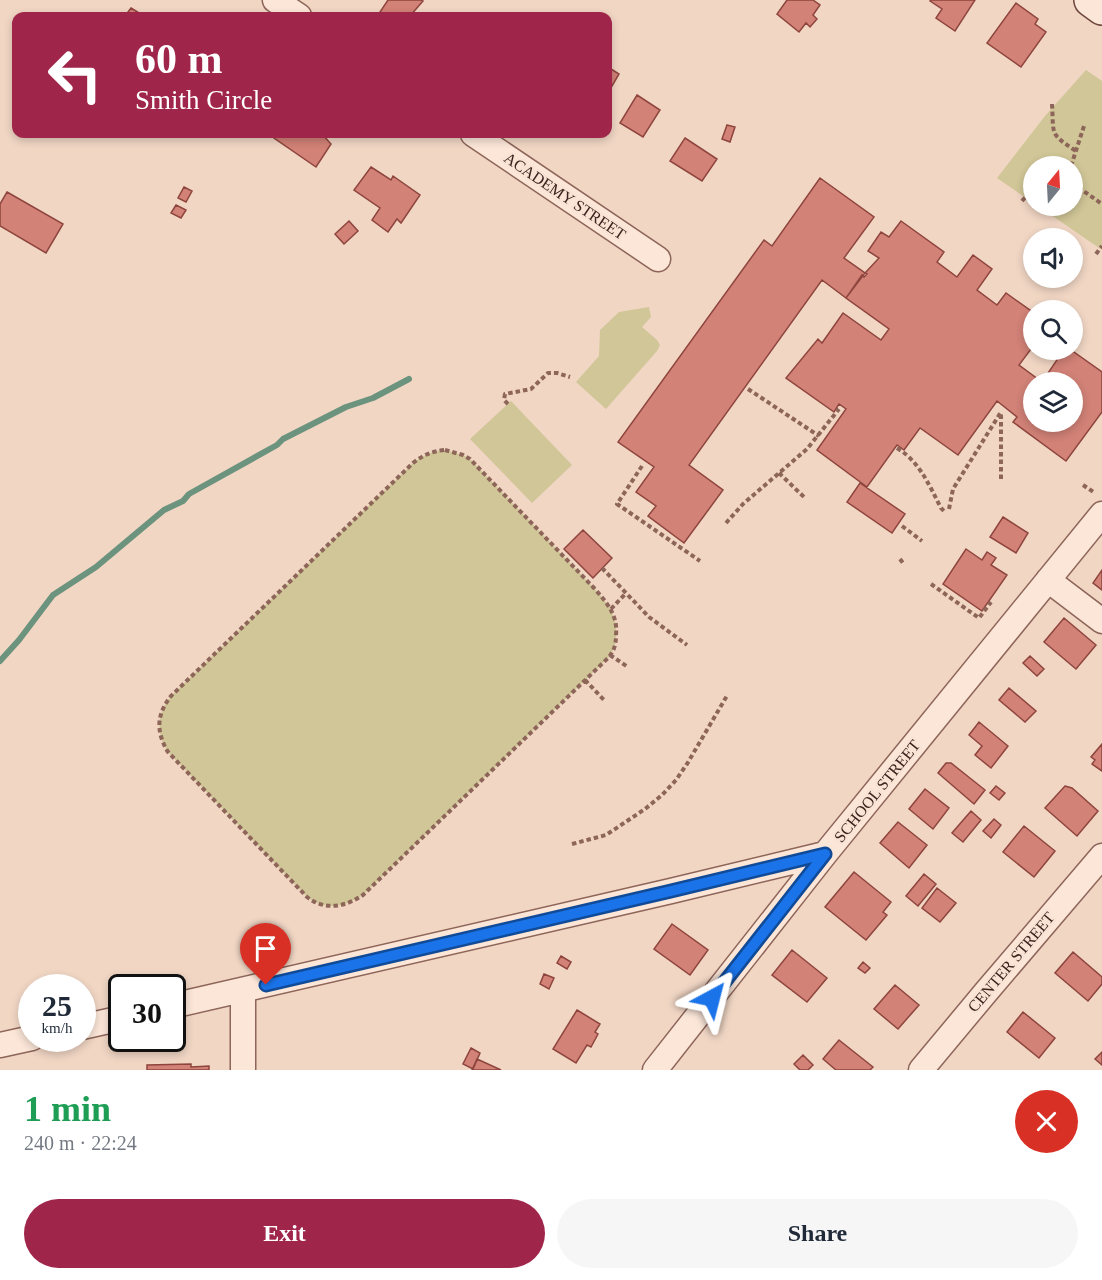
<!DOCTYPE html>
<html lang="en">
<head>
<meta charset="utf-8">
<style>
	body { margin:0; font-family:"Times New Roman",serif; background:#f6f6f7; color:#1f2937; height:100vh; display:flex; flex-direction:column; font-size:22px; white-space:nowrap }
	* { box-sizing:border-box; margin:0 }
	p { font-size:20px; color:#747a83 }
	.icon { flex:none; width:33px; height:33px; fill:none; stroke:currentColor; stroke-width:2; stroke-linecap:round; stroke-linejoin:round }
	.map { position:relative; height:1070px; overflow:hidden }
	.details { display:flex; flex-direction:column; background:#fff; flex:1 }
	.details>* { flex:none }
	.top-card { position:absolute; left:12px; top:12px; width:600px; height:126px; border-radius:12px; box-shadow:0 3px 9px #0003; background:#a0254a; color:#fff; overflow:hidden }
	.needle { width:39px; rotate:18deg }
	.fabs { position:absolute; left:1023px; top:156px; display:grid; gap:12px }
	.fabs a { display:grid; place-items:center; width:60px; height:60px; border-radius:50%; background:#fff; box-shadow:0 3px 9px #0003; font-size:30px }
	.speed { position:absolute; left:18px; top:974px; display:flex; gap:12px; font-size:30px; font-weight:700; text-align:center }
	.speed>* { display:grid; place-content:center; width:78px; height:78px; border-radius:50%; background:#fff; box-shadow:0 3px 9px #0003; line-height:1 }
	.speed small { font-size:15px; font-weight:400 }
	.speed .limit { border:3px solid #111; border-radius:9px; background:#fff; color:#111 }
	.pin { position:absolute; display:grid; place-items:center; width:51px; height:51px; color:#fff; margin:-62px -26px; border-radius:50% 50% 50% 0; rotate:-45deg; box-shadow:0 0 6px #0007 }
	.pin .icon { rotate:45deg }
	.me { position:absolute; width:66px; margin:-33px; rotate:38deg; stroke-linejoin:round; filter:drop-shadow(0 0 4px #0008) }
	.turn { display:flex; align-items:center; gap:21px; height:126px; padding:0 24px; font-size:27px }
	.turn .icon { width:78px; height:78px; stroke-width:2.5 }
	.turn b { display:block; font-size:42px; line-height:51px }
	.round { display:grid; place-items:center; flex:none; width:63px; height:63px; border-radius:32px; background:#f6f6f7 }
	.headline { display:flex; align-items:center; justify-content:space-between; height:102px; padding:0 24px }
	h1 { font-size:36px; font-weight:700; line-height:45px; color:#1e9e55 }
	.button { display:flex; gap:12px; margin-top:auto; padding:12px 24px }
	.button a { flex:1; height:69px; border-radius:36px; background:#a0254a; color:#fff; font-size:24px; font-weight:700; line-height:69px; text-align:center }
	.button a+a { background:#f6f6f7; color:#1f2937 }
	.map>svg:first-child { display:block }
</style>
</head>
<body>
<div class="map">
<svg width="1102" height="1070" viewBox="0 0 1102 1070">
	<rect width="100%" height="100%" fill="#f1d6c4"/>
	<!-- green -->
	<path fill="#d0c697" d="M1086 70 1102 81V250L1038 206H1072V166H1034L1033 203 997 178 1045 116Z
		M649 307 651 317 642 327 657 340 660 345 657 351 606 409 576 382 599 356 600 330 619 312Z
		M511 401 572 465 532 503 470 439Z
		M445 450 463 455 470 459 594 588C607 603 618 615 616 635 616 645 614 651 608 658L363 895C345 907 325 911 307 897L168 752C156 732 156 715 171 696L413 463C423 455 432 451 445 450Z"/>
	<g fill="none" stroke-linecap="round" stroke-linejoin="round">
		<!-- stream -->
		<path stroke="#6c937e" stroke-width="6" d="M0 661 19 640 53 595 96 567 164 510 183 501 189 494 277 445 283 439 346 407 373 398 409 379"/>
	</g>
	<!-- building -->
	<path fill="#d28277" stroke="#8e453d" stroke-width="1.5" fill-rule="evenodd" d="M388 0H421L423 1 410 16H386L380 12Z
		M787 0H813L820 5 813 15 817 19 810 27 806 23 799 32 777 14Z
		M931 0H975L955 31 936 18 942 9 930 1Z
		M1016 3 1038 19 1035 24 1046 32 1021 67 987 43Z
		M131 8 144 16H125Z
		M608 67 619 74 608 93Z
		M637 95 660 110 643 137 620 123Z
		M727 125 735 127 730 142 722 139Z
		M277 134H322L331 144 316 167 274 138Z
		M685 138 717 159 702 181 670 161Z
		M371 167 391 180 393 176 420 195 401 223 397 219 388 232 372 220 380 208 354 190Z
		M820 178 874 217 844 258 865 273 846 298 822 280 689 465 723 490 684 543 648 516 656 506 636 492 654 467 618 442 764 240 772 246Z
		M184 187 192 191 186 202 178 198Z
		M7 192 63 224 46 253 0 226V204Z
		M176 205 186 210 181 218 171 213Z
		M349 221 358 231 344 244 335 234Z
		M901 221 944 252 937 262 957 277 973 255 992 269 977 290 997 305 1006 293 1034 313V345L1019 365 1042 382 1059 357 1052 352 1053 350H1071L1102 372V412L1066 461 1013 422 1017 417 997 401 958 455 920 428 904 450 897 445 867 487 817 450 846 409 839 404 834 412 786 378 818 339 822 343 843 313 881 340 889 329 846 298 862 275 864 277 867 274 865 273 879 258 868 251 881 232 889 237ZM1034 382H1072V422H1034Z
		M860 483 905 514 892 533 847 502Z
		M1003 517 1028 533 1016 553 990 537Z
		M583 530 612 558 593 578 564 549Z
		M966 549 982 560 987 552 996 558 991 565 1007 575 982 611 943 584Z
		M1102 570V590L1093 583Z
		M1064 618 1096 645 1076 669 1044 642Z
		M1030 656 1044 669 1037 676 1023 663Z
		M1009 688 1036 711 1025 722 999 700Z
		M979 722 1008 746 991 768 975 755 982 746 969 735Z
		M1102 744V771L1092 764 1095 760 1091 757Z
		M946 763H951L985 790 974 804 938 773Z
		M996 786 1005 793 999 800 990 793Z
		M1065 786 1072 788 1098 811 1077 836 1045 808Z
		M925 789 949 808 933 829 909 809Z
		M971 811 981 820 963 842 952 833Z
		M994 819 1001 825 991 838 983 831Z
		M898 822 927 845 909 868 880 843Z
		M1024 826 1055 851 1034 877 1003 852Z
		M854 872 891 902 883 912 887 915 866 940 825 907Z
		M924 874 936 884 918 906 906 896Z
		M937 888 956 903 940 922 922 908Z
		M672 924 708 950 690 975 654 949Z
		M792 950 827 978 807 1002 772 975Z
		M1073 952 1102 977V984L1088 1001 1055 973Z
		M561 956 571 962 567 969 557 963Z
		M863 962 870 968 865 973 858 968Z
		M544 974 554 978 549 989 540 984Z
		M895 985 919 1005 898 1029 874 1009Z
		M577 1010 600 1024 595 1032 598 1034 591 1047 587 1045 576 1063 553 1049Z
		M1023 1012 1055 1038 1039 1058 1007 1032Z
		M839 1040 873 1067 870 1070H836L823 1059Z
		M471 1048 480 1053 473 1069 463 1064Z
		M1102 1052V1065L1095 1059Z
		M803 1055 813 1065 808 1070H800L794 1064Z
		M477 1059 501 1070H472Z
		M191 1064V1067L209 1066V1070H147V1065Z"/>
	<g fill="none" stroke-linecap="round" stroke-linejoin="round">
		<defs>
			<path id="street" d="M275 0 299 16
				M473 134 658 259
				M1048 580 1102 621
				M243 990V1070
				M172 1006 671 891 825 854
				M82 1027 122 1018
				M0 1045 32 1038
				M655 1070 825 854 1102 514
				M921 1070 986 992 1102 856"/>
			<path id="secondary" d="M1091 0 1102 8"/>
		</defs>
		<!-- street casing -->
		<use href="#street" stroke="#8d6559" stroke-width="27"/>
		<!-- secondary casing -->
		<use href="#secondary" stroke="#6f463c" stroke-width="36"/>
		<!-- path -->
		<path stroke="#8d6559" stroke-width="4" stroke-dasharray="4.5 3" stroke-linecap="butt" d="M1052 104C1054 136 1049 133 1076 151
			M1071 166 1084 126
			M1072 183 1102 204
			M1022 201 1030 192 1034 191
			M1096 254 1102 246
			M748 389 819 436
			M508 404 504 400 505 394 531 389 548 373H557L570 377
			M897 448C920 462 929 485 941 508L945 512
			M445 450 463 455 470 459 594 588C607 603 618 615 616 635 616 645 614 651 608 658L363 895C345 907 325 911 307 897L168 752C156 732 156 715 171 696L413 463C423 455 432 451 445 450Z
			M642 466 617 504 700 561
			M779 473 804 497
			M1001 479V413
			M1083 485 1095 493
			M949 509 953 489 1001 412
			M726 523 743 504 807 449 839 409
			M902 526 922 541
			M900 559 903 563
			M602 568 649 617 687 645
			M931 584 979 618 991 602
			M611 609 626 593
			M610 655 628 667
			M585 680 605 701
			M572 844 606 835 645 809 662 795 676 780 687 764 728 694"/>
		<!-- street -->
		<use href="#street" stroke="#fbe6d8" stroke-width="24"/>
		<!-- secondary -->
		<use href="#secondary" stroke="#fbe6d8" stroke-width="33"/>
	</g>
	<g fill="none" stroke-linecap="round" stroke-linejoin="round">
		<defs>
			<path id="route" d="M266 985 671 891 825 854 712 998"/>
		</defs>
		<!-- route casing -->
		<use href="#route" stroke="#114b97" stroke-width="15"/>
		<!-- route -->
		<use href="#route" stroke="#1a73e8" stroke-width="10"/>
	</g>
	<g text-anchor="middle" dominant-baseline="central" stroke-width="5" stroke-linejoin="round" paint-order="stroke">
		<!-- street labels -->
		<g font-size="16" fill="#3c231e" stroke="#f8e3d4">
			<text transform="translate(565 196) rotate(34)">ACADEMY STREET</text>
			<text transform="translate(877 791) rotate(-51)">SCHOOL STREET</text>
			<text transform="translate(1011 962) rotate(-50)">CENTER STREET</text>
		</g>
	</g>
</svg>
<div class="fabs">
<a><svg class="needle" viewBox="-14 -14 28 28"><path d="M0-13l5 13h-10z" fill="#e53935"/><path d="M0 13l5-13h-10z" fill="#747a83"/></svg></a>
<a><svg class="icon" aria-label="sound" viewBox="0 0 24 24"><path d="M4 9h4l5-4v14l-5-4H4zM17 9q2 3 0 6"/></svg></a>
<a><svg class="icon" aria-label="search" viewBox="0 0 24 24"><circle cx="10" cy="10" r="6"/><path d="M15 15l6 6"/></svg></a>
<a><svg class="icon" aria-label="layers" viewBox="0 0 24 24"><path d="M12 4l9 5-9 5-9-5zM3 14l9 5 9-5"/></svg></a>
</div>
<div class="speed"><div>25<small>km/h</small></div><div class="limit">30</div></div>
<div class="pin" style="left:266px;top:985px;background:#d93025"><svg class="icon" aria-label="arrive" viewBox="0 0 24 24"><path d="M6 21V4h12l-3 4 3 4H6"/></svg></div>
<svg class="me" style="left:712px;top:998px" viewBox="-20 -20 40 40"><path d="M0-17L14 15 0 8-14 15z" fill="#1a73e8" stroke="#fff" stroke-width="4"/></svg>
<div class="top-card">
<div class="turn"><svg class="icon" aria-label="left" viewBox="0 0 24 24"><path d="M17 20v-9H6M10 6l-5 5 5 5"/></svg><div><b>60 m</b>Smith Circle</div></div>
</div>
</div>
<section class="details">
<div class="headline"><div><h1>1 min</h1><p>240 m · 22:24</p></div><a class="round" style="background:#d93025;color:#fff"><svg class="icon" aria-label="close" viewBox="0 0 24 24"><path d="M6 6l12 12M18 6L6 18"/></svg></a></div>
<div class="button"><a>Exit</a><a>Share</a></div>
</section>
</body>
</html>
